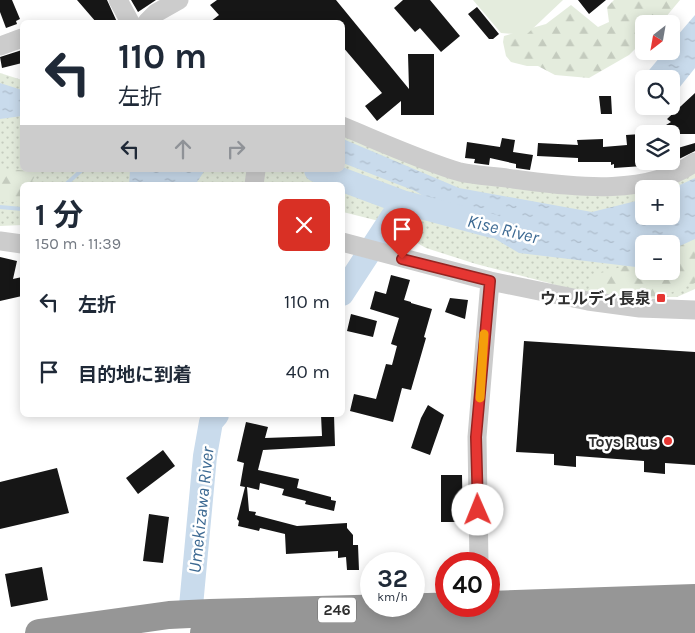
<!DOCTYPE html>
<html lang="ja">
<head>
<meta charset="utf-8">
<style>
	body { margin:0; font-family:Karla,"Noto Sans JP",sans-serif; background:#f2f2f3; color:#1f2937; height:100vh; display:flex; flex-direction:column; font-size:19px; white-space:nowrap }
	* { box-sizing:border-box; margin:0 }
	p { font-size:16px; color:#747a83 }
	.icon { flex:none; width:28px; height:28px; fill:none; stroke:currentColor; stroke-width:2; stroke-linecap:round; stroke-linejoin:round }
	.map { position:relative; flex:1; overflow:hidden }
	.panel { position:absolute; left:20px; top:182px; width:325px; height:235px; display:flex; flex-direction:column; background:#fff; border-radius:8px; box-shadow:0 2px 12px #0003 }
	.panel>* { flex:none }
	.top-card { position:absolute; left:20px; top:20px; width:325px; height:152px; border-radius:8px; box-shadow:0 2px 12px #0003; background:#fff; color:#1f2937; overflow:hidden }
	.needle { width:32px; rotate:211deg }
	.controls { position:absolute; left:635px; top:15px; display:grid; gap:10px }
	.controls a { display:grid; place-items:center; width:45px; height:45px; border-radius:8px; background:#fff; box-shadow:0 2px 12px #0003; font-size:25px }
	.speed { position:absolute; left:360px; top:552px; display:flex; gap:10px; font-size:25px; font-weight:700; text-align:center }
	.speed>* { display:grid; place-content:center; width:65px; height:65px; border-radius:50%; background:#fff; box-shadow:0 2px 12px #0003; line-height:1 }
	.speed small { font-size:12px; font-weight:400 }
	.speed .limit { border:8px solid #d22; background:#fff; color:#111 }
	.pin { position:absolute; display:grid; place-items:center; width:42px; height:42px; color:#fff; margin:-51px -21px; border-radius:50% 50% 50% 0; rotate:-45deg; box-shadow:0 0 5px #0007 }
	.pin .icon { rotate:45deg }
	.me { position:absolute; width:55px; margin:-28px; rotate:359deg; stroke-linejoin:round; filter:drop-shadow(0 0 4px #0008) }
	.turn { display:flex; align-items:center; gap:18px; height:105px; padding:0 15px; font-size:22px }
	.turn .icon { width:65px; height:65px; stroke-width:2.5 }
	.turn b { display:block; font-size:35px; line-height:42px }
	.lanes { display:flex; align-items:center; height:48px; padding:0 15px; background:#0003; justify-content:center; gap:25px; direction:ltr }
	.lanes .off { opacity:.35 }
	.round { display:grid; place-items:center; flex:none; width:52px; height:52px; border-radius:8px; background:#f2f2f3 }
	.head { display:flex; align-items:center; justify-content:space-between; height:85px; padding:0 15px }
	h1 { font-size:30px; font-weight:700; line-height:38px }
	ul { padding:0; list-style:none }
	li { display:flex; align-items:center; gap:15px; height:70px; padding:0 15px }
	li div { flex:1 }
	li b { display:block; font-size:19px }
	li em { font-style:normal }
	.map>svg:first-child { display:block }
</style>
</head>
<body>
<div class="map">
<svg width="695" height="633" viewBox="0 0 695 633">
	<defs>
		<pattern id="grass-dots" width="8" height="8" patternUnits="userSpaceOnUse" patternTransform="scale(1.25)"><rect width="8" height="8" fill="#e4ecdd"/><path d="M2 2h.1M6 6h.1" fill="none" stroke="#c4cbbe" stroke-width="1.8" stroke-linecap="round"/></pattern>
		<pattern id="forest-firs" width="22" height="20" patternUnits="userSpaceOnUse" patternTransform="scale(1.25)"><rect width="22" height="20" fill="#e4ecdd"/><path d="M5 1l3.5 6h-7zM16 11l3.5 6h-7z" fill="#c4cbbe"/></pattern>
		<pattern id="water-ripples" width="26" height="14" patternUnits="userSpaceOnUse" patternTransform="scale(1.25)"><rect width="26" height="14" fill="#c9dbec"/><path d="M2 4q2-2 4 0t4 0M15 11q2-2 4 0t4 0" fill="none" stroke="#adbccb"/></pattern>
	</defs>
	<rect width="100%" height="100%" fill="#fff"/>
	<!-- grass -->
	<path fill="url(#grass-dots)" fill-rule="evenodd" d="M0 73 22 80V170H342L343 130 433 167 616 195 695 164V289L677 297H593L549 283 476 264 426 248 379 221 343 212 342 185H22V225L0 226ZM644 189H671V216H644ZM644 244H671V271H644Z"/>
	<!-- forest -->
	<path fill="url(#forest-firs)" d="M614 0H680L660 24H644V40L629 55 589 78 555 75 538 66H527L511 62 506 56 503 42 504 36 546 24 571 5 598 27 609 22 607 7Z
		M0 168 37 172 30 185H22V201L0 202Z
		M695 238V283L655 299 589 288 591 276 644 260V271H671V250Z"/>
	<!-- park -->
	<path fill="#e4ecdd" d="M473 0H563L526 35 501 33Z"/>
	<!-- water -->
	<path fill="url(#water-ripples)" d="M695 15V68L671 98V79H644V94L635 87 665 51H671V43Z
		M0 83 22 90V116L0 119Z
		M343 139 459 188 592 212 644 199V216H671V189L695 178V239L671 250V244H644V263L636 267 519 253 415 191 343 163Z
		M130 170H205L195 185H129Z"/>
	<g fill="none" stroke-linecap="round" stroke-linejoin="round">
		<!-- stream -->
		<path stroke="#c9dbec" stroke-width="4" d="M65 185 82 170
			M0 207 22 209"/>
		<!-- river -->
		<path stroke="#c9dbec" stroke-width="24" d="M316 170 402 202 492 226
			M342 294 402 202
			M191 606 205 456 211 422 217 415"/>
	</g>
	<!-- building -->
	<path fill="#161616" d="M0 0H12L20 19 16 21 17 24 6 28 0 12Z
		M77 0H107L117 22H96Z
		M131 0H156L138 12Z
		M217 0H336L409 89 408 54H434V115H401V101L377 121 365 106 382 93 342 46V22H210L219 15 210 5Z
		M403 0H430L460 36 441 52 420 28 415 32 394 8Z
		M578 0H606L589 14Z
		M477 7 499 34 493 39H489L468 14Z
		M22 50V63L2 68 0 57Z
		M695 93V134H651L671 122 667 119Z
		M599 96H611L612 114H601Z
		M641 134 643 166 614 168V164L611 165V162H578V158L537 156 538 143 578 145 577 140 603 139V147L627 145 626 135Z
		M502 138 515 140 513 152 533 155 530 170 516 168V164L490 158 489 165 474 163 475 159 465 158 467 142 500 147Z
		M695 143V151L671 163V150Z
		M0 257 17 261 13 279 22 277V296L0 301Z
		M391 275 410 280 404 300 411 302V303L432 309 424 337 426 338 411 390 402 388 393 422 350 411 354 394 376 399 386 364 392 365 397 346 391 344 399 318 370 309 375 291 386 294Z
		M450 298 468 300 465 319 445 312Z
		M351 314 377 321 373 337 347 331Z
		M524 341 695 352V465L665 463V474L644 472V461L576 456V467L554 465V454L516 452Z
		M428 405 444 415 430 455 411 448 421 418Z
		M321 415H334L335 446 263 450 258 470 299 479 297 488 331 497V500L336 501 334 511 305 504 306 501 282 495 284 489 260 483 259 490 247 487 249 511 256 512 255 515 297 526 347 523V528L353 535V545H358L359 570H347L346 557 338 558V551L286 554 285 534 260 528 259 531 238 526 239 521 237 519 245 487 240 486 244 463 237 461 246 422 268 427 265 438 322 436Z
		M163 450 175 466 138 494 126 478Z
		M57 468 69 513 0 529V482Z
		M441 475H462L463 522H441Z
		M149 514 169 517 163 563 143 561Z
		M42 567 48 600 11 607 5 574Z"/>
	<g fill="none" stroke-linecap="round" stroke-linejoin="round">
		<!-- minor -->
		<path stroke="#ccc" stroke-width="19" d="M118 0 130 22
			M147 22 156 13 179 0
			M0 46 22 38
			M342 126C381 142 420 160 460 172 477 176 496 176 513 179 570 186 646 198 695 162
			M254 185 256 170
			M0 241 22 244
			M342 242 490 281 588 301 640 308 695 310
			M479 564 477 437 490 281"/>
		<!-- highway -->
		<path stroke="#969696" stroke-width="28" d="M489 605 695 598
			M39 633 169 615 210 613 464 606
			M204 633 481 627 695 619"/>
	</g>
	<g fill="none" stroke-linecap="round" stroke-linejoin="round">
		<defs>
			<path id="route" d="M402 259 490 281 476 437 478 510"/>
		</defs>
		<!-- route casing -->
		<use href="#route" stroke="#962320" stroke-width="12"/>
		<!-- route -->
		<use href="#route" stroke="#e63632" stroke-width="9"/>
		<!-- slow -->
		<path stroke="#f59e0b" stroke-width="9" d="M480 398 484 334"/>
	</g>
	<!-- markers -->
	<g fill="#e63632" stroke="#fff" stroke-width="2">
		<rect x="656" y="293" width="10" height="10" rx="2.5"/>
		<circle cx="668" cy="441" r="5"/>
	</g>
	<g text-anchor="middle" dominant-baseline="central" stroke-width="5" stroke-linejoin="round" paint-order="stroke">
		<!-- shield labels -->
		<rect fill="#fff" stroke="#6d6d6d" stroke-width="1" x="318" y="597.5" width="38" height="25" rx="4"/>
		<g font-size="15" font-weight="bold" fill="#2f2f2f">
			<text x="337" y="610">246</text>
		</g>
		<!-- poi labels -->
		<g font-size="16" font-weight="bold" fill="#2f2f2f" stroke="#fff" text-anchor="end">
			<text x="651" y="298">ウェルディ長泉</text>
			<text x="658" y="441">Toys R us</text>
		</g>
		<!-- water labels -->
		<g font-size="18" font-style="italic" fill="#3c6992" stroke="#fff">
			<text transform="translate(503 229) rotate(14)">Kise River</text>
			<text transform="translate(201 510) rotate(-84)">Umekizawa River</text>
		</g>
	</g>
</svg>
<div class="controls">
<a><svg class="needle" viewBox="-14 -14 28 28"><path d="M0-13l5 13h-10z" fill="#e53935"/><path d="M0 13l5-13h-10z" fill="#747a83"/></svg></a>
<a><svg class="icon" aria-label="search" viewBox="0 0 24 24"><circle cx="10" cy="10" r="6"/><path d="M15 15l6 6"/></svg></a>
<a><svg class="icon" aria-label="layers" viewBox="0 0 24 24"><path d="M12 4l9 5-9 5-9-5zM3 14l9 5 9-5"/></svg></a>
<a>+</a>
<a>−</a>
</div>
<div class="speed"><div>32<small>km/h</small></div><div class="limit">40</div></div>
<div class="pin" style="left:402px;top:259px;background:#d93025"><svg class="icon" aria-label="arrive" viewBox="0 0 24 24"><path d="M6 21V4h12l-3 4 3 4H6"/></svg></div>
<svg class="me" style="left:478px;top:510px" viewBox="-20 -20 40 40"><circle r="19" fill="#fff"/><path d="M0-13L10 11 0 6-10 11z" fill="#e63632"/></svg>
<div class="top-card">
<div class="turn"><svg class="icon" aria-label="left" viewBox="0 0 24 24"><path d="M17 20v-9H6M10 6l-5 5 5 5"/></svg><div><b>110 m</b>左折</div></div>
<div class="lanes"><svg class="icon" aria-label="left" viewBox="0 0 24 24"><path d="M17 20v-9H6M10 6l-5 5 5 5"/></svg><svg class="icon off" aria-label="ahead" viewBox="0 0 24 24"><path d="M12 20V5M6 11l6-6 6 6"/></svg><svg class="icon off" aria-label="right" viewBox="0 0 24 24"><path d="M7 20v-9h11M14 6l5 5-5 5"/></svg></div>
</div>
<section class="panel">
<div class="head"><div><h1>1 分</h1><p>150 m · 11:39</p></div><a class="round" style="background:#d93025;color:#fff"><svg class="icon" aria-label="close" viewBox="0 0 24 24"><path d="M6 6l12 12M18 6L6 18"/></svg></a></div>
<ul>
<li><svg class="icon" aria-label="left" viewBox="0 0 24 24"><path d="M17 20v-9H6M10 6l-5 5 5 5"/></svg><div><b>左折</b></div><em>110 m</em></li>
<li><svg class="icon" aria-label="arrive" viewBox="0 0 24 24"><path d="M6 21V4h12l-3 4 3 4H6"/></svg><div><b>目的地に到着</b></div><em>40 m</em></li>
</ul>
</section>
</div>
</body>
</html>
